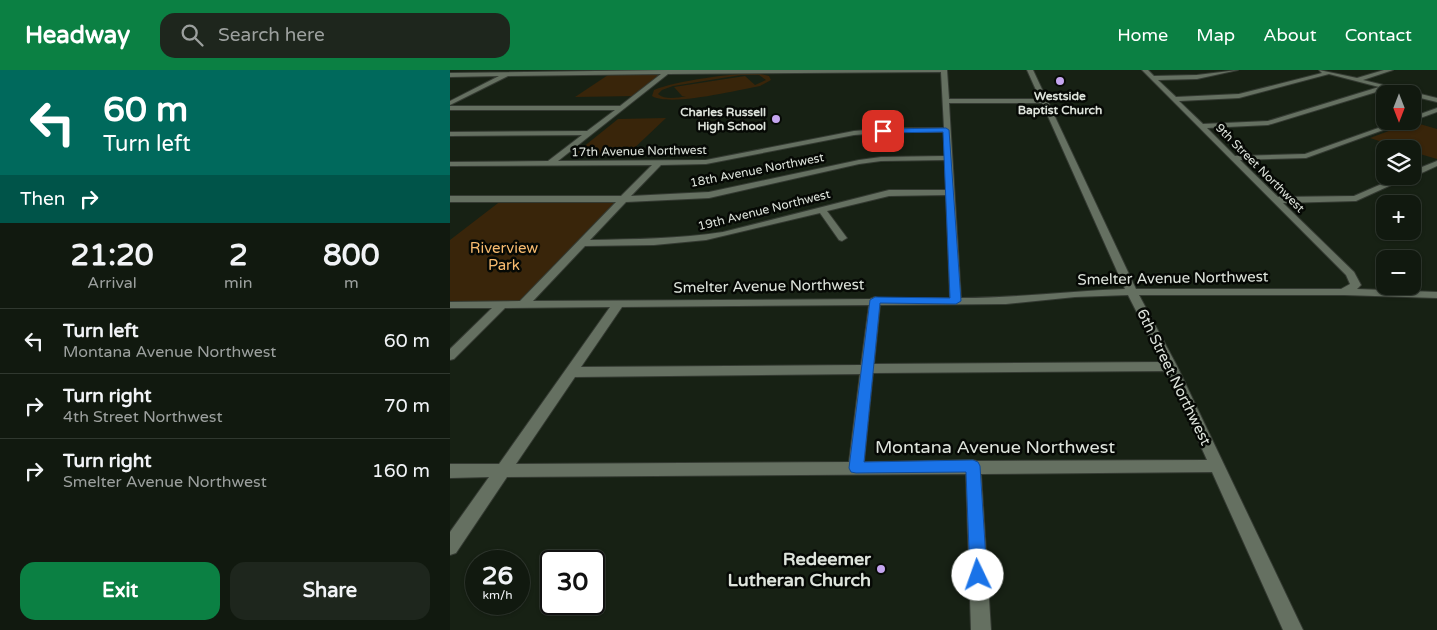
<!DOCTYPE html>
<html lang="en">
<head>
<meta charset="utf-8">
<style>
	body { margin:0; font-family:"Varela Round",sans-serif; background:#1e261d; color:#f1f3f6; height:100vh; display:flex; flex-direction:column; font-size:19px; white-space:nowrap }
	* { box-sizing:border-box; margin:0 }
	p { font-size:16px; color:#9ca09e }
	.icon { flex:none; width:28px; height:28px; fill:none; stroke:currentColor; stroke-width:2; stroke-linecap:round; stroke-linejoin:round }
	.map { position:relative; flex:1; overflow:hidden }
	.panel { display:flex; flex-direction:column; background:#11190f; width:450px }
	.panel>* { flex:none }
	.guide { background:#00695c; color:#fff; overflow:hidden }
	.needle { width:32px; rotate:180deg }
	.buttons { position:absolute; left:926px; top:15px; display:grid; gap:10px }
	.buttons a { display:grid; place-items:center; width:45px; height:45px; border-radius:10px; background:#11190f; box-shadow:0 1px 4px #0004,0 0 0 1px #30382f; font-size:25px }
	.speed { position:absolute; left:15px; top:480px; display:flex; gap:10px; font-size:25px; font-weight:700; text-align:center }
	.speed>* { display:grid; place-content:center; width:65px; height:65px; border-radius:50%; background:#11190f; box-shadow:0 1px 4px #0004,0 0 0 1px #30382f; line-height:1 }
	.speed small { font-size:12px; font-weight:400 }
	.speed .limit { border:2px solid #111; border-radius:8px; background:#fff; color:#111 }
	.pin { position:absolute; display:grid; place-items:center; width:42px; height:42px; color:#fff; margin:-21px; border-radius:10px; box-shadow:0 2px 8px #0006 }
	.me { position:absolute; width:55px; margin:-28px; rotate:357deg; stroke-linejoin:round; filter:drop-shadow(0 0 4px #0008) }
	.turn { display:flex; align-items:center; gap:18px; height:105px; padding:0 20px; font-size:22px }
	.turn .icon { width:65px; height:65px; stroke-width:2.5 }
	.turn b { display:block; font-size:35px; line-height:42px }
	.then { display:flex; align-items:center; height:48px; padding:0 20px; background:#0003; gap:10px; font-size:19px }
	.eta { display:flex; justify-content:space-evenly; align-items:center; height:85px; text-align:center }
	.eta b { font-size:30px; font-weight:700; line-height:35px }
	.action { display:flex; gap:10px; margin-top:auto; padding:10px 20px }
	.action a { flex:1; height:58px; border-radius:15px; background:#0b8043; color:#fff; font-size:20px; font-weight:700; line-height:58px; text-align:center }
	.action a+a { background:#1e261d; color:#f1f3f6 }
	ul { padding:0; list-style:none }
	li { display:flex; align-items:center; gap:15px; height:65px; padding:0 20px; border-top:1px solid #30382f }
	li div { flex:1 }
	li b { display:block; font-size:19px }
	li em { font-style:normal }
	header { display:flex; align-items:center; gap:30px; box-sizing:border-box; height:70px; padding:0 25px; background:#0b8043; color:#fff }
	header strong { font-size:24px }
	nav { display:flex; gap:28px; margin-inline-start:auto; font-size:18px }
	.search { width:350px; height:45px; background:#1e261d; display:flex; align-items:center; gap:12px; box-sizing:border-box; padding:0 18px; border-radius:15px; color:#9ca09e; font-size:19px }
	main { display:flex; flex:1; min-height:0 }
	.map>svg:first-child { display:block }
</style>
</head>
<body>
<header>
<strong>Headway</strong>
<div class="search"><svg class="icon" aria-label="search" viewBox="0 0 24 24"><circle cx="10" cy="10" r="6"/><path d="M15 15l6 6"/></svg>Search here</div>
<nav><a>Home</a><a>Map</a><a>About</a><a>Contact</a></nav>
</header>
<main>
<section class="panel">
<div class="guide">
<div class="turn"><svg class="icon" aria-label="left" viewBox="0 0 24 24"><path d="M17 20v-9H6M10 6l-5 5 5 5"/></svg><div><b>60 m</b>Turn left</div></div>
<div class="then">Then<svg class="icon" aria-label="right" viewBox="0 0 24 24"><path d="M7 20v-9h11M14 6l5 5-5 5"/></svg></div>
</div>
<div class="eta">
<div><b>21:20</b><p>Arrival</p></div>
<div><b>2</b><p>min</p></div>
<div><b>800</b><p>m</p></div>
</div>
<ul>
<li><svg class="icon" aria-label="left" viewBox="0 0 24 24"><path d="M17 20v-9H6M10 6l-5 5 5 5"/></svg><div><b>Turn left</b><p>Montana Avenue Northwest</p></div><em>60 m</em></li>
<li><svg class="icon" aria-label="right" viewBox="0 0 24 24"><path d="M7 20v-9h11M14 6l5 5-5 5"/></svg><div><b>Turn right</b><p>4th Street Northwest</p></div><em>70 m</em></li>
<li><svg class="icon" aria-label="right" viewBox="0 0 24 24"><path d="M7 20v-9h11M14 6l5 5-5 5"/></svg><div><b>Turn right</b><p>Smelter Avenue Northwest</p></div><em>160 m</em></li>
</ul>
<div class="action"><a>Exit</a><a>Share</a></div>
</section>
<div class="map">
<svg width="987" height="560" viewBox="0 0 987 560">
	<rect width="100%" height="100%" fill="#172114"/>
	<!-- green -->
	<path fill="#39250a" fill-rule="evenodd" d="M219 1 186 26 125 27 161 3Z
		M307 3 319 6 321 10 310 16C287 20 220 37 202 26L204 20C225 11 284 3 307 3ZM291 5H309L316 10 305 15 295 6 224 17 232 26H236C227 28 215 30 208 24L212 20 223 16Z
		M216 48 177 85 122 86 168 49Z
		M963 52 987 59V89L963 82 962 79H954L920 68Z
		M175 129 74 234 0 235V170L52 130Z"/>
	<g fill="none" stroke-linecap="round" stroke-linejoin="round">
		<defs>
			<path id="minor" d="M217 0H497L499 29H590L577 0H583L686 219H891L900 214 896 205 692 0H698L704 6 747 5 788 0 747 9 708 10 726 27 789 24 872 3 869 0 907 8 934 0H943L913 10 987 28V32L962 26V24L936 19 818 55 757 58 785 86 855 84 948 51H958L856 88 790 90 828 127 904 126 950 106H961L906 131 833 133 904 202 911 215 907 219 987 222V228L894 225H689L727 296 853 560H833L762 402 531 404 541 560H521L516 404 57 407 6 483 0 485V462L39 407 0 408V394H49L160 237 55 238 4 289 0 290V279L42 238H0V232L70 231 166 132H0V126H171L202 95 0 96V92L98 91 132 65 0 66V62L137 61 165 40H0V36H170L211 4 58 6 0 35V31L49 6 0 7V3ZM491 2 494 58H443L404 61 256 90 108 91 218 4ZM879 4 929 17 818 51 753 54 729 31 789 28ZM499 33H592L675 219C620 221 566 228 511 228ZM443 62H494L495 86 431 87 409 90 259 122 181 126 211 95 256 94 404 65ZM495 90 496 120H439L273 162C229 169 185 169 140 170L176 132 259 128 409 94 431 91ZM496 125 500 228 430 229 425 227 420 229 83 231 135 176 204 175 256 170 370 143 389 170 392 171 397 168 377 141 439 126ZM678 225 712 292 424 294 430 235 556 234 625 227ZM419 235 411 295 131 297 172 237ZM717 301 757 390 527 391 523 390 414 392 423 303ZM410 304 399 392 66 394 125 307Z
				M987 38V42L962 51V47Z
				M987 91V96L965 106H961L962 101Z"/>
		</defs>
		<!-- minor casing -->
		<use href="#minor" stroke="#343a32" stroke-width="2"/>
		<!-- minor -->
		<use href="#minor" fill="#657061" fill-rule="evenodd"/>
	</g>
	<!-- route -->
	<path fill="#1a73e8" stroke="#114b97" d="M496 58 499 60 511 231 506 234 430 233 414 392 523 390 528 392 530 396 537 505 534 511 528 514 522 511 520 505 516 402 406 403 401 402 399 398 420 230 425 227 500 228 493 62 433 63 430 61 433 59Z"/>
	<!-- markers -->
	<g fill="#c5a6f0" stroke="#060905" stroke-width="2">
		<circle cx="610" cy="11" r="5"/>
		<circle cx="326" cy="49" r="5"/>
		<circle cx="431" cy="499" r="5"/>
	</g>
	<g text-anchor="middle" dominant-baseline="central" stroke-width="5" stroke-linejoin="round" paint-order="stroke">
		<!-- far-poi labels -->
		<g font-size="12" font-weight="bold" fill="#dee4dc" stroke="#060905">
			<text x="610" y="26">Westside<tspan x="610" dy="14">Baptist Church</tspan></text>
			<text x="316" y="42" text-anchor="end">Charles Russell<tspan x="316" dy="14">High School</tspan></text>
		</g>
		<!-- far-street labels -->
		<g font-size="12" fill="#dee4dc" stroke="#060905">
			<text transform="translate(189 81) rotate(-1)">17th Avenue Northwest</text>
			<text transform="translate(810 98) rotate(45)">9th Street Northwest</text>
			<text transform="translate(307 100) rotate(-11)">18th Avenue Northwest</text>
			<text transform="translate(314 140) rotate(-14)">19th Avenue Northwest</text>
		</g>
		<!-- park labels -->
		<g font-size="15" fill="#f8bb6f" stroke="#060905">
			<text x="54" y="178">Riverview<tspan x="54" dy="17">Park</tspan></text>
		</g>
		<!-- street labels -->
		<g font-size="15" fill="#dee4dc" stroke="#060905">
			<text transform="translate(723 208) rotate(-1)">Smelter Avenue Northwest</text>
			<text transform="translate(319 216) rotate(-1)">Smelter Avenue Northwest</text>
			<text transform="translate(724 307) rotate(64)">6th Street Northwest</text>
		</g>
		<!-- near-street labels -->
		<g font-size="18" fill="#dee4dc" stroke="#060905">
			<text x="545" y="377">Montana Avenue Northwest</text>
		</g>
		<!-- near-poi labels -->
		<g font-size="18" font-weight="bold" fill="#dee4dc" stroke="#060905" text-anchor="end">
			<text x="421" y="489">Redeemer<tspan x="421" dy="21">Lutheran Church</tspan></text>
		</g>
	</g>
</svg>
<div class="buttons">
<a><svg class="needle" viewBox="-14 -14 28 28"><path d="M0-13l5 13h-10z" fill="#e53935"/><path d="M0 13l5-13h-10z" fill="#9ca09e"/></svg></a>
<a><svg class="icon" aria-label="layers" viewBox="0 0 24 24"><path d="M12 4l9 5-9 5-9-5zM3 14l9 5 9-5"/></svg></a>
<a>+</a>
<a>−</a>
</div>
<div class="speed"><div>26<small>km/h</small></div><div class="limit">30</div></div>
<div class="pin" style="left:433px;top:61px;background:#d93025"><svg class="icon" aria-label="arrive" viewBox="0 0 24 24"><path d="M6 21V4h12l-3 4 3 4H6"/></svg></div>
<svg class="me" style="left:528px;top:505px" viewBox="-20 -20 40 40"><circle r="19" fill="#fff"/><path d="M0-13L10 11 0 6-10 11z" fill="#1a73e8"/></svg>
</div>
</main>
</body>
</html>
